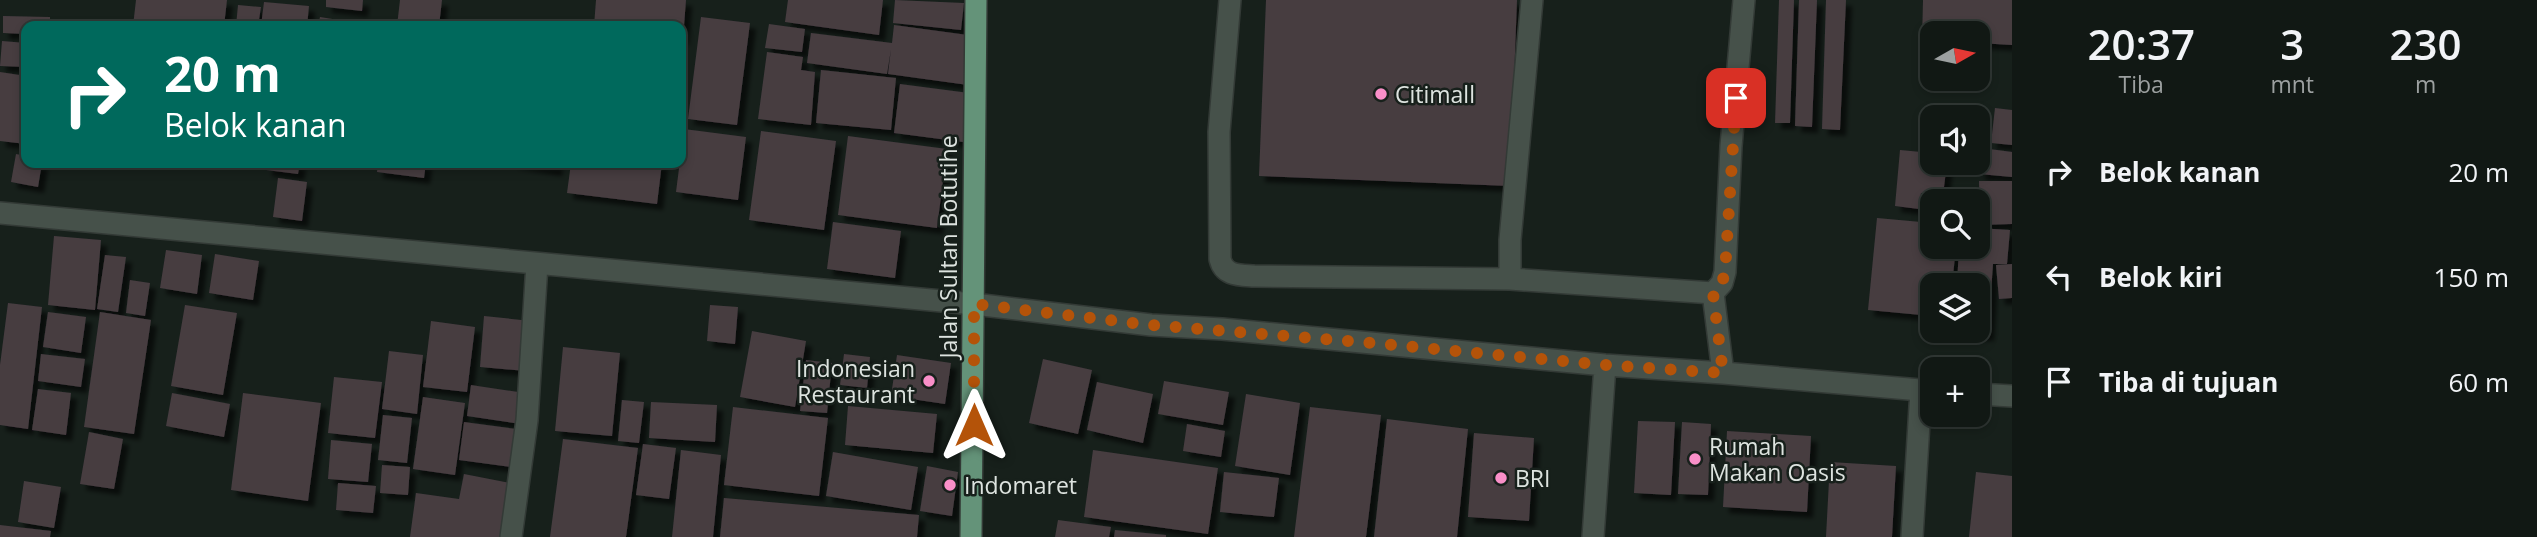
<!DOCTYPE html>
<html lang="id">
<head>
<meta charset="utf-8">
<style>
	body { margin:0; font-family:"Open Sans",sans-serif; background:#1e2522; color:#f1f3f6; height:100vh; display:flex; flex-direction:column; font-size:26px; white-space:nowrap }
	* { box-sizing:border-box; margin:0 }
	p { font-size:23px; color:#9ca0a0 }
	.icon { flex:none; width:38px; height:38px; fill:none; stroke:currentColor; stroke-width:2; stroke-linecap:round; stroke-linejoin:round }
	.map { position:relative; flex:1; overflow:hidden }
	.side { display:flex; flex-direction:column; background:#111814; width:525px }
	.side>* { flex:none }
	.guide { position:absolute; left:21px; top:21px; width:665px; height:147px; border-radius:14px; box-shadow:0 4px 10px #0003,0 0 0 2px #303734; background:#00695c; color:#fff; overflow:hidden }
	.needle { width:46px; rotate:81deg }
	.buttons { position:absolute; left:1920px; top:21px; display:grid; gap:14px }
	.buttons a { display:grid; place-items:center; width:70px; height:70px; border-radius:14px; background:#111814; box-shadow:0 4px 10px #0003,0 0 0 2px #303734; font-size:35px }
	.pin { position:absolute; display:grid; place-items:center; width:60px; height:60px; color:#fff; margin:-30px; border-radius:14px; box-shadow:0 4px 10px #0006 }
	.me { position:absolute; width:77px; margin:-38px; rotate:0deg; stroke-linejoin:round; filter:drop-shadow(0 0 5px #0008) }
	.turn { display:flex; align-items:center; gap:24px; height:147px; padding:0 28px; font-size:32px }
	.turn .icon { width:91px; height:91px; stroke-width:2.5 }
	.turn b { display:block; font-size:49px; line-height:60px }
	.eta { display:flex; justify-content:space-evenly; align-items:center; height:119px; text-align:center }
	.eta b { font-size:42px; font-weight:600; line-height:49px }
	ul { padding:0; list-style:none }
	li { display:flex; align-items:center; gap:21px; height:105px; padding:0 28px }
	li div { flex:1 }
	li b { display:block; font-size:26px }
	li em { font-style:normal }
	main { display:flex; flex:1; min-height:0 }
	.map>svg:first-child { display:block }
</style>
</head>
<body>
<main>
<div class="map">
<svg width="2012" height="537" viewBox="0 0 2012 537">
	<defs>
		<filter id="shadow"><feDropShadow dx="6" dy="6" stdDeviation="2" flood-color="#0009"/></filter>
	</defs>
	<rect width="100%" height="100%" fill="#17201b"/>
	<!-- building -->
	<path fill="#473c41" filter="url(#shadow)" d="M136 0H227L224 26H133Z
		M326 0H363L362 11 326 7Z
		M400 0H442L439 26H397Z
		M596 0H686L683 39H681V26H594Z
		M788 0H883L879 35 785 22Z
		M895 0 964 3 961 30 893 23Z
		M1266 0H1517L1510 186 1259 176Z
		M1779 0H1794L1790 123H1775Z
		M1799 0H1817L1812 127 1795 126Z
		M1826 0H1846L1840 130 1822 129Z
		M1923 0H2012V45L1978 43V33H1932V42H1922Z
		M264 2 309 6 307 26H261Z
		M238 5 261 7 258 26H236Z
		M3 16 50 17V26H26V34L3 33Z
		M320 17 345 21 344 26H318Z
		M701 17 750 23 737 125 688 119Z
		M769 24 805 29 802 52 765 48Z
		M894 25 975 36 968 85 888 74 891 49 887 74 807 63 811 33 892 43Z
		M2 41 26 43V67L0 66Z
		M767 52 803 57 801 70 815 72 811 125 758 119Z
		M821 70 896 78 891 130 816 123Z
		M0 72 26 76V144L0 141Z
		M900 84 969 93 963 142 894 133Z
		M1995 108 2012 110V145L1991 143Z
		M684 129 746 137 738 200 676 192Z
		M761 131 836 141 824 230 749 220Z
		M848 136 947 149 937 228 838 215Z
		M1982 148 2012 152V177L1979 174Z
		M1900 150 1932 153V163H1947L1943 195 1921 193 1919 209 1895 206Z
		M16 154 26 156V163H42L38 187 11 182Z
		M267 163H300L298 174 266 170Z
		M378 163H426L424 178 377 172Z
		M510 163H557L556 170Z
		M571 163H662L657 204 567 193Z
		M278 178 307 182 302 221 273 217Z
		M1979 181H2012V224L1980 225Z
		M1877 218 1932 223V247H1956L1952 285H1932V316L1868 310Z
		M833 222 901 231 895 278 827 269Z
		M1978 228 2010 230 2007 264H1993L1988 335 1963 333V331H1978V285H1957L1959 247H1978Z
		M54 236 101 240 95 310 48 305Z
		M166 250 202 255 197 294 160 288Z
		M215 254 259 261 253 300 209 293Z
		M105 255 126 257 118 312 97 309Z
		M2012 264V298L1999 299 1996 265Z
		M130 280 150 283 145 316 126 313Z
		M8 303 42 307 28 429 0 425V365Z
		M185 305 237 313 223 395 171 386Z
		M710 305 738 307 735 344 707 341Z
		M48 312 86 317 81 353 43 347Z
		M100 312 151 320 134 434 84 427Z
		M484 316 531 321 526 371 480 367Z
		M431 321 475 327 467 392 423 387Z
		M752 331 806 341 795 407 740 397Z
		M563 347 620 353 612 436 555 431Z
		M389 351 423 355 417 414 382 409Z
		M41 354 85 359 81 387 38 381Z
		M844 354 870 357 867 388 840 385Z
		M897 355 951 363 945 404 891 396Z
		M1043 359 1092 370 1078 434 1029 423Z
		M806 360 832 363 827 413 800 411Z
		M334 377 382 382 375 438 328 433Z
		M1164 381 1229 392 1223 425 1158 414Z
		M1097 382 1153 394 1143 443 1087 430Z
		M471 385 525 393 521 424 467 416Z
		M38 389 71 393 66 435 32 430Z
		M172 393 230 404 224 437 166 426Z
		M243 393 321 403 308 501 231 490Z
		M1246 394 1300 403 1290 475 1235 466Z
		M423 397 465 403 455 475 413 469Z
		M622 400 644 402 639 443 618 441Z
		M651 402 717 405 715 442 649 438Z
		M848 406 937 414 933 453 845 445Z
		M733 407 828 418 819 496 724 485Z
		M1310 407 1381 415 1366 537H1294Z
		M383 415 412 418 407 463 378 460Z
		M1387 419 1468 429 1457 537H1374Z
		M1638 421 1675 422 1671 495 1634 493Z
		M464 422 524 430 519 468 459 460Z
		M1682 422 1711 424 1708 495 1678 494Z
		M1187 424 1225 431 1221 457 1183 451Z
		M1727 431 1811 436 1807 512 1723 507Z
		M89 432 123 439 114 489 80 484Z
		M1474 433 1534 438 1529 521 1468 517Z
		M563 439 638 448 626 537H550Z
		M331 440 372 444 368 482 328 479Z
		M643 444 676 448 669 499 636 495Z
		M681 450 721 455 713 537H672Z
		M1093 450 1218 468 1208 534 1084 517Z
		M833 452 918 467 911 510 826 496Z
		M1830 462 1896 466 1892 537H1826Z
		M382 465 410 467 408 495 380 493Z
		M927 466 958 472 952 516 920 511Z
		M1224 472 1279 478 1274 517 1220 512Z
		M1976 472 2012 476V537H1969Z
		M464 474 510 483 501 537H410L416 493 459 499Z
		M24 481 61 487 54 528 18 522Z
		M338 483 376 486 373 513 336 510Z
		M724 498 919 515 917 537H720Z
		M1058 520 1111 527 1109 537H1055Z
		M0 525 51 531 50 537H0Z
		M1115 530 1166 535V537H1114Z"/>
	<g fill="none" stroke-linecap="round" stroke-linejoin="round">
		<defs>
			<path id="minor" d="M1230 0 1219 132 1220 259C1224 276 1239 275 1254 276L1510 279
				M1532 0 1510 240V279L1713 293 1722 283 1725 272 1731 146 1744 0
				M0 213 974 304 1151 325 1222 329 1605 365 1723 373 1932 391
				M1713 293 1723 373
				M1978 394 2012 396
				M511 537 527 420 537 264
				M1593 537 1605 365
				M1912 537 1921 390"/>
			<path id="major" d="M971 537 976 0"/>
		</defs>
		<!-- minor casing -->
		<use href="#minor" stroke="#333a36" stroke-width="24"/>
		<!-- major casing -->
		<use href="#major" stroke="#333a36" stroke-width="24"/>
		<!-- minor -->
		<use href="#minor" stroke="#46514a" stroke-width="21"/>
		<!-- major -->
		<use href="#major" stroke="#649379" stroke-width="21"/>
	</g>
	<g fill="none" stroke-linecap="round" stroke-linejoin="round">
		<!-- route -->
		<path stroke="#b45309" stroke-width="12" stroke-dasharray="0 21.6" d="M974 425V304L1150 325 1361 342 1605 365 1723 373 1713 293 1722 283 1725 272 1736 98"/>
	</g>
	<!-- markers -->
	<g fill="#f98fc8" stroke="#17201b" stroke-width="2.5">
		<circle cx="1381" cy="94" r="7"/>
		<circle cx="929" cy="381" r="7"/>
		<circle cx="1695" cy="459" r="7"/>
		<circle cx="1501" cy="478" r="7"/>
		<circle cx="950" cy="485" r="7"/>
	</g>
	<g text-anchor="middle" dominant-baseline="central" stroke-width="5" stroke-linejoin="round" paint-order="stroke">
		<!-- poi labels -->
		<g font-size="23" fill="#dde3df" stroke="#17201b" text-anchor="start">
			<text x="1395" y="94">Citimall</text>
			<text x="915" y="368" text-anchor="end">Indonesian<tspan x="915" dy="26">Restaurant</tspan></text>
			<text x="1709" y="446">Rumah<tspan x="1709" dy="26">Makan Oasis</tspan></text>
			<text x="1515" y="478">BRI</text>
			<text x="964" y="485">Indomaret</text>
		</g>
		<!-- street labels -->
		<g font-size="23" fill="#dde3df" stroke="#17201b">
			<text transform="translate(948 247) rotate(-90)">Jalan Sultan Botutihe</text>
		</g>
	</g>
</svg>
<div class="buttons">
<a><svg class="needle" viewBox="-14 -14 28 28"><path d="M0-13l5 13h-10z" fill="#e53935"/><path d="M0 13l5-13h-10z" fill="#9ca0a0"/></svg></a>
<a><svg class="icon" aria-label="sound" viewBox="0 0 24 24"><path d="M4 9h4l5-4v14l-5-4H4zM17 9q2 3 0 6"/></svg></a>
<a><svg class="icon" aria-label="search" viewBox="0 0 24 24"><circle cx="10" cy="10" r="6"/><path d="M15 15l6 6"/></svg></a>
<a><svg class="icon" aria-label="layers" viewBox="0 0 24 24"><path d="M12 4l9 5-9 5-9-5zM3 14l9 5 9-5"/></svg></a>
<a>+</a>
</div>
<div class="pin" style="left:1736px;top:98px;background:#d93025"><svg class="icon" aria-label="arrive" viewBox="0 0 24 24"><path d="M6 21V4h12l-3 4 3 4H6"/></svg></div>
<svg class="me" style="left:974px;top:425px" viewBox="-20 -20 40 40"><path d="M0-17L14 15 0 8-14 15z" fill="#b45309" stroke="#fff" stroke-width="4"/></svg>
<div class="guide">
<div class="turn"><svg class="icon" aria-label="right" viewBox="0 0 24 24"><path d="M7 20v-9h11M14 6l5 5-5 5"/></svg><div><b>20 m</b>Belok kanan</div></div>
</div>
</div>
<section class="side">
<div class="eta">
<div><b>20:37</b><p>Tiba</p></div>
<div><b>3</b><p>mnt</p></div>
<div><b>230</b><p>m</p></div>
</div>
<ul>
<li><svg class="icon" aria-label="right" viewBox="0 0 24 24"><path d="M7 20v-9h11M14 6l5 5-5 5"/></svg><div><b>Belok kanan</b></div><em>20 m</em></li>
<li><svg class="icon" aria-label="left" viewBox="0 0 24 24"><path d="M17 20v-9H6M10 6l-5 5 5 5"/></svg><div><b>Belok kiri</b></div><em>150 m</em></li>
<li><svg class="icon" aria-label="arrive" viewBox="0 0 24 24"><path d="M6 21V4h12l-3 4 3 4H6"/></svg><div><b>Tiba di tujuan</b></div><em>60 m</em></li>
</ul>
</section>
</main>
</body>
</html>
